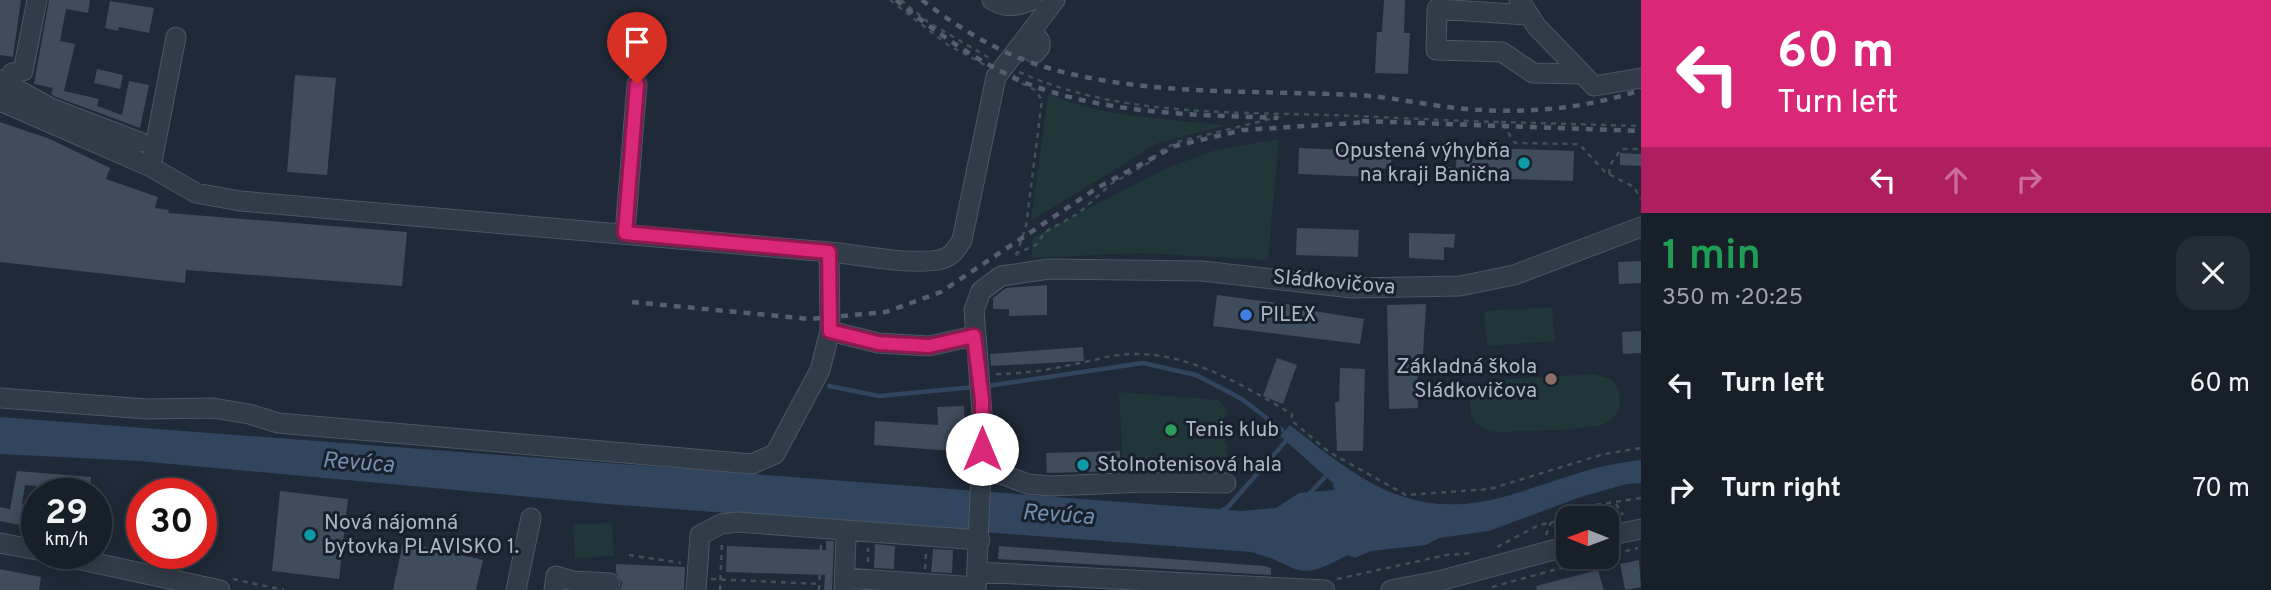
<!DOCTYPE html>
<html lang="en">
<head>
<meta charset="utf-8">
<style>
	body { margin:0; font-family:Overpass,sans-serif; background:#242c35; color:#f1f3f6; height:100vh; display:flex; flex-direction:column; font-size:26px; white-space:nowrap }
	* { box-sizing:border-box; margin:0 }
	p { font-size:23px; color:#9ea2a8 }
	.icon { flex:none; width:38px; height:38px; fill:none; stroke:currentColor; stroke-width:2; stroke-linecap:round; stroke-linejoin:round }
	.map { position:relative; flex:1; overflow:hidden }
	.sheet { display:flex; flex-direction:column; background:#171f29; width:630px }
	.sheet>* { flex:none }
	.banner { background:#db2777; color:#fff; overflow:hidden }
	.needle { width:46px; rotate:271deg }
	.tools { position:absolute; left:1556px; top:506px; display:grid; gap:14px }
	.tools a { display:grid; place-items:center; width:63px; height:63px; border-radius:14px; background:#171f29; box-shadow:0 4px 18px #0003,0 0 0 2px #363d46; font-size:35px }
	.speed { position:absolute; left:21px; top:478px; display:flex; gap:14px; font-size:35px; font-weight:700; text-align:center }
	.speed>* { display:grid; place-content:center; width:91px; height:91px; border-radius:50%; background:#171f29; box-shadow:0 4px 18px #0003,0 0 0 2px #363d46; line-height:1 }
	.speed small { font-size:18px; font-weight:400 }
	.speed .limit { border:10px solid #d22; background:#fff; color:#111 }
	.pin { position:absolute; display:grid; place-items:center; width:60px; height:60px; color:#fff; margin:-72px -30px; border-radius:50% 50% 50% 0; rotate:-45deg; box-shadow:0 0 7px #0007 }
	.pin .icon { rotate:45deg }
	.me { position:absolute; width:77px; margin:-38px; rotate:0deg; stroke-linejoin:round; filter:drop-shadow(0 0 5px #0008) }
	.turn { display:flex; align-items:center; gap:24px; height:147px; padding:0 21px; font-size:32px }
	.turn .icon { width:91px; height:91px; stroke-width:2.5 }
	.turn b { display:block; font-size:49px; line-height:60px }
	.lanes { display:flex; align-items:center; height:66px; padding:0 21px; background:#0003; justify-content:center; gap:35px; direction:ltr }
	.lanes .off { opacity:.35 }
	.round { display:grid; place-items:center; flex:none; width:74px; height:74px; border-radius:21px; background:#242c35 }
	.overview { display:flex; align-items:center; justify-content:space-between; height:119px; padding:0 21px }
	h1 { font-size:42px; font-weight:600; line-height:52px; color:#1e9e55 }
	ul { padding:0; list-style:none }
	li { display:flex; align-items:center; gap:21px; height:105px; padding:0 21px }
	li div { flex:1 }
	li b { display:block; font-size:26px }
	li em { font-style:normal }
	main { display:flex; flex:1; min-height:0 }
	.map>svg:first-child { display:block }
</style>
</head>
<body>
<main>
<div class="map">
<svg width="1641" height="590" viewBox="0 0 1641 590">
	<rect width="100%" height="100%" fill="#1f2937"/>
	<!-- green -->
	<path fill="#213638" d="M1048 94C1104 117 1167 119 1227 125L1158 143 1031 221Z
		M1279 139 1268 260 1139 253 1032 258V238L1166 168 1219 149Z
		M1552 307 1555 341 1487 346 1484 311Z
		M1594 374 1611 379C1624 392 1624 416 1604 424 1584 431 1520 431 1495 432 1475 430 1465 413 1472 395L1480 385 1492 380Z
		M1119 392 1218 400 1227 410 1221 427 1227 447 1228 471 1123 467Z
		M612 523 614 556 575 558 573 524Z"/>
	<!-- water -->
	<path fill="#31455f" d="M0 417 1241 511 1276 508 1299 493 1334 490 1333 483 1280 436 1290 425C1366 485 1416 525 1517 493 1559 480 1597 464 1641 460V483L1626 484 1581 497 1489 531 1439 538 1426 545 1371 551 1355 558 1348 555C1292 585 1304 566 1251 552L607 504 139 461 0 454Z"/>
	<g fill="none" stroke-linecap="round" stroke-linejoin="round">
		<!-- stream -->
		<path stroke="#31455f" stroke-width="4.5" d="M829 386 879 396 975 387
			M987 386 1143 363 1196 375 1242 399 1282 430
			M1308 495 1329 473
			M1222 510 1227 508 1285 442"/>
	</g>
	<!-- building -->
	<path fill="#3f4c5c" d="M0 0H21L13 57 0 55Z
		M49 0H90L88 13 66 9 60 41 75 44 64 91 99 99 97 106 122 115 129 81 149 85 140 128 56 97 51 94 53 88 34 84Z
		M1384 0H1405L1404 33H1410L1408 74 1375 73 1377 32H1382Z
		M110 1 154 8 149 33 119 27 118 31 105 28Z
		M97 69 123 75 120 89 94 83Z
		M295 75 336 78 327 175 287 172Z
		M0 122 50 139 110 168 106 179 158 197 155 208 169 210 168 213 407 232 402 286 186 270 185 283 0 262Z
		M1457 147 1574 151 1573 181 1446 177V167H1456Z
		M1299 148 1392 152 1391 169 1373 168V177L1298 174Z
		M1620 153 1641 154V166L1620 165Z
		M1297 228 1359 230 1358 257 1296 255Z
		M1409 233 1455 234 1454 248 1444 247V260L1409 258Z
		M1641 261V283L1619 284 1618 262Z
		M1047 285V315L1009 316V309H993V298L1006 288Z
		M1217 295 1308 307V310L1364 319 1360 344 1213 326Z
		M1426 304 1423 354H1417L1418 408 1389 409 1387 305Z
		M1641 331V353L1623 354 1622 332Z
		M1083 347 1084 361 991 366 990 354Z
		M1277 358 1297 365 1283 404 1263 396Z
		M1340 368 1365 369 1363 451H1337L1335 402H1339Z
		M964 406 965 427 968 428 966 452 874 445 875 421 938 425 937 407Z
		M1120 451V471L1047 473 1046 453Z
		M17 471 91 477 90 494H76L77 489 25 485 22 504 29 505 25 526 0 521V507L10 509Z
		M280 491 348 499 339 579 272 571Z
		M826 541H834L832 590H824L825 575 726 572 727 546 826 550Z
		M403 542 483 560 476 590H393Z
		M875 544 895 546 894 569 874 568Z
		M999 546 1264 566 1271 568V575L998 559Z
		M933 549 953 550 952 573 931 572Z
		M1639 560 1641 587 1625 590 1620 564Z
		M616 564 685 567 684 590H620L622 583 616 572Z
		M0 569 41 577 39 590H0Z
		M1598 570 1604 590H1537L1536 586Z"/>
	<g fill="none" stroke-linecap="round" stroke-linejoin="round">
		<defs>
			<path id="minor" d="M992 0C1006 9 1018 6 1032 0
				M1519 0 1537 27 1594 86 1641 78
				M1528 15 1437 9 1436 50 1502 52 1533 73 1581 74
				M1031 31 1040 41V47L1035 53 1020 46 1055 0
				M12 73 23 71 37 0
				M0 80 51 108 140 142
				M0 101 151 167 196 193 240 201 829 252 830 331 878 343 929 346 974 336
				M151 167 176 37
				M625 233 637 84
				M829 252C861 255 907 265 938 260 951 258 956 250 962 240L996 77 1020 46
				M0 398 147 409 213 408 249 414 278 423 752 464 775 454 820 370 830 331
				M999 450 1001 474
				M982 473 1001 474 1028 484 1051 486 1145 482 1226 483
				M1606 536 1641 529
				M0 543 37 550
				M49 553 220 590
				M977 572 1325 590
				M845 578 976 587
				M844 589 846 539
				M516 590 531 518
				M554 590 556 576 573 581 610 583
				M696 590 700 535 721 524 737 522 980 540
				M976 590 983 426 974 310 981 291 1001 276 1049 269 1202 271 1352 288 1460 286 1514 275 1641 227
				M1391 590 1443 580 1568 546"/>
		</defs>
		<!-- minor casing -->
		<use href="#minor" stroke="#4d5663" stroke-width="21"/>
		<!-- path -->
		<path stroke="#3e5356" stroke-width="2.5" stroke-dasharray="5 5" stroke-linecap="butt" d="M890 0 948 45 985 65
			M901 0 928 22 991 59
			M1019 72C1124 119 1244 111 1357 116 1405 118 1453 121 1501 122L1515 143 1579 144 1605 172 1634 187 1641 199
			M1013 79 1035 90 1042 100 1026 226 1016 257
			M1501 122 1641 126
			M1609 174 1610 165 1621 149H1641
			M1015 254 1036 245 1045 232 1079 213 1111 184 1150 162 1159 152 1177 142 1282 116
			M996 374C1032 374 1068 366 1102 358 1171 341 1236 381 1292 414L1291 420 1329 452 1406 495 1490 489 1604 454 1641 448
			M1570 504 1576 517
			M1616 504 1623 515
			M1570 518 1588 506 1641 498
			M1592 518 1591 514 1600 504
			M1557 522 1565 527V532
			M1546 535 1551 522
			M1497 547 1539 525 1568 519
			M629 555 681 563
			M1606 556 1638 548
			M868 562V548
			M925 569 926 552
			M233 579 284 590
			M711 579 820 584
			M1337 579 1446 555 1474 553
			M1492 587 1605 556
			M720 590 722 541
			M819 590 821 544"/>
		<!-- minor -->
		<use href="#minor" stroke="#323b48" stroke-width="19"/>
		<!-- rail -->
		<path stroke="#545f6f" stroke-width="4.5" stroke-dasharray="7 7" stroke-linecap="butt" d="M896 0C935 32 983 66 1031 85 1109 114 1196 115 1278 118
			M922 0C961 30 1004 56 1052 69 1148 96 1254 90 1353 95 1385 96 1416 103 1447 107 1512 115 1578 111 1641 90
			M1362 121 1641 131
			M632 302 810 319 886 312 941 292 1097 188 1175 146 1243 130 1369 122"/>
	</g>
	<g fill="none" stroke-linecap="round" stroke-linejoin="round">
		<defs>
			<path id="route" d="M637 84 625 233 829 252 830 331 878 343 929 346 974 336 982 400V449"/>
		</defs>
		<!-- route casing -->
		<use href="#route" stroke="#8e194d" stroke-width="18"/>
		<!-- route -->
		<use href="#route" stroke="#db2777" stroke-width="12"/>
	</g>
	<!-- markers -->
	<g fill="#0f9aa8" stroke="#18202c" stroke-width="2.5">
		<circle cx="1524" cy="163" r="7"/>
		<circle cx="1083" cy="465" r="7"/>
		<circle cx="310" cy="535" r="7"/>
	</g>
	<circle fill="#3f7fe0" stroke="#18202c" stroke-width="2.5" cx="1246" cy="315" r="7"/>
	<circle fill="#8d6e63" stroke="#18202c" stroke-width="2.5" cx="1551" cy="379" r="7"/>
	<circle fill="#2e9e5b" stroke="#18202c" stroke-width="2.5" cx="1171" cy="430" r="7"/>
	<g text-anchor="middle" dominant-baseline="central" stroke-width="6" stroke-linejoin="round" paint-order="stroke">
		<!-- poi labels -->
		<g font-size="21" fill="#acb6c5" stroke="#18202c" text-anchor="start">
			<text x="1510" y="151" text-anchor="end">Opustená výhybňa<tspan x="1510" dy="24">na kraji Banična</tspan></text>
			<text x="1260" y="315">PILEX</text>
			<text x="1537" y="367" text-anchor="end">Základná škola<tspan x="1537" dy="24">Sládkovičova</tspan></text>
			<text x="1185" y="430">Tenis klub</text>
			<text x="1097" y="465">Stolnotenisová hala</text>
			<text x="324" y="523">Nová nájomná<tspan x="324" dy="24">bytovka PLAVISKO 1.</tspan></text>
		</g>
		<!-- street labels -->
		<g font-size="21" fill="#acb6c5" stroke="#18202c">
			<text transform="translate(1334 283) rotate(5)">Sládkovičova</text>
		</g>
		<!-- water labels -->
		<g font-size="23" font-style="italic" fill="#738daf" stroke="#18202c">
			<text transform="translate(358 464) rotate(4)">Revúca</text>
			<text transform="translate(1058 516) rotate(4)">Revúca</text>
		</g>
	</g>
</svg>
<div class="tools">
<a><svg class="needle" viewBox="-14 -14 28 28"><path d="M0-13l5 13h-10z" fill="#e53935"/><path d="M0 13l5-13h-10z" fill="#9ea2a8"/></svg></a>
</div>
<div class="speed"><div>29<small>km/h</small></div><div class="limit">30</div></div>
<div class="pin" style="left:637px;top:84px;background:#d93025"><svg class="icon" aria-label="arrive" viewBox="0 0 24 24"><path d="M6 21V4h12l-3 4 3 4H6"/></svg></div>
<svg class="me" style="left:982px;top:449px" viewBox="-20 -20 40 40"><circle r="19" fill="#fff"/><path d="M0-13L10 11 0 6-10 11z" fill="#db2777"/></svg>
</div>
<section class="sheet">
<div class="banner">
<div class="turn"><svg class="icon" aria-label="left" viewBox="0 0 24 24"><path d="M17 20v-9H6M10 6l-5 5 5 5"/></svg><div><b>60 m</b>Turn left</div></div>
<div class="lanes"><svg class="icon" aria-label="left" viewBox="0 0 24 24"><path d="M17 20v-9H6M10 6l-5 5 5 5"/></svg><svg class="icon off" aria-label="ahead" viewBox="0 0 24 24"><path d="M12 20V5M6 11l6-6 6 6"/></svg><svg class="icon off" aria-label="right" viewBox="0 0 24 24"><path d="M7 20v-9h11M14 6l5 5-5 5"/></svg></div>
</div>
<div class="overview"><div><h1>1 min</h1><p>350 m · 20:25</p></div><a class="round"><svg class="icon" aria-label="close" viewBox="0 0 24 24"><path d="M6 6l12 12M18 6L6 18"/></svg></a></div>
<ul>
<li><svg class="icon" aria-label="left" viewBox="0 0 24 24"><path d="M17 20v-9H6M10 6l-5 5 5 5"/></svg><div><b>Turn left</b></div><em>60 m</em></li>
<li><svg class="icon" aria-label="right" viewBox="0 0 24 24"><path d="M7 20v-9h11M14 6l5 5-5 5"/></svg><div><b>Turn right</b></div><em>70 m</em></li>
</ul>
</section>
</main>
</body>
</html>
